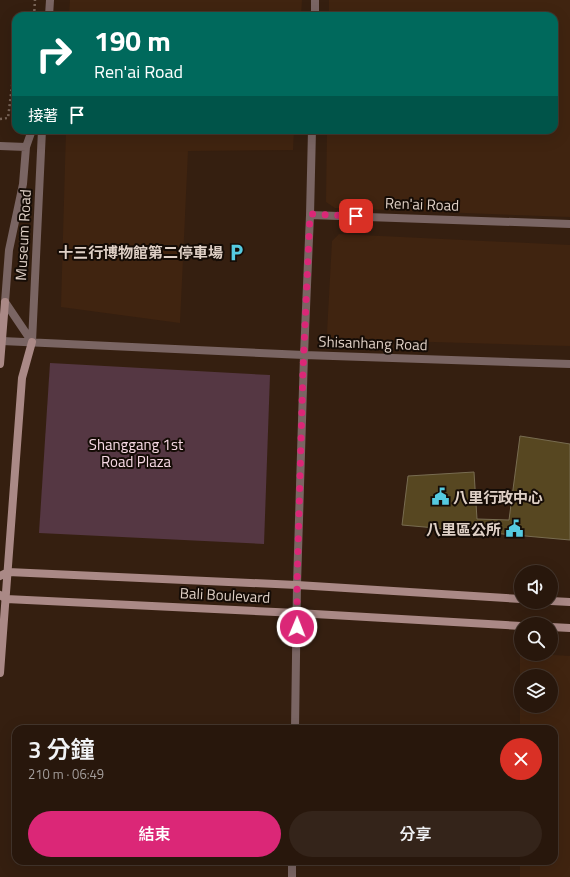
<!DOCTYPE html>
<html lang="zh-TW">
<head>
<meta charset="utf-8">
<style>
	body { margin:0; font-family:"Titillium Web","Noto Sans TC",sans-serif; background:#34241a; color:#f1f3f6; height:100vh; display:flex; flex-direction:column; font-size:15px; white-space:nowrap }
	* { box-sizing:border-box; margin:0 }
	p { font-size:13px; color:#a59f9d }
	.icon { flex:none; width:22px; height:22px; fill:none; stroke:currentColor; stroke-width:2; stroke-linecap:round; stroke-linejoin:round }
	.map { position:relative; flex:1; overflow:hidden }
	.side { position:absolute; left:12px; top:725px; width:546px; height:140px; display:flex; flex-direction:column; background:#28170c; border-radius:12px; box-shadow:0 4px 16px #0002,0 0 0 1px #44362d }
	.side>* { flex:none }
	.banner { position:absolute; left:12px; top:12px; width:546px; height:122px; border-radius:12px; box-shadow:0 4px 16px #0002,0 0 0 1px #44362d; background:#00695c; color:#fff; overflow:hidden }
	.fabs { position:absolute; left:514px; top:565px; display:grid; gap:8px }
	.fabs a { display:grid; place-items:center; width:44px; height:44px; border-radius:50%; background:#28170c; box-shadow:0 4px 16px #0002,0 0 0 1px #44362d; font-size:20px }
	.pin { position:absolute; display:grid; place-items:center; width:34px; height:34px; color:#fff; margin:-17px; border-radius:8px; box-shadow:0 2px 6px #0006 }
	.me { position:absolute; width:44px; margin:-22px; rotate:1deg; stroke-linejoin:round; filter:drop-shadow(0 0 3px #0008) }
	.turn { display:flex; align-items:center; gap:14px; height:84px; padding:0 16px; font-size:18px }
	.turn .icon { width:52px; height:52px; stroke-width:2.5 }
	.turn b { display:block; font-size:28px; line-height:34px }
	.then { display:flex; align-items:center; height:38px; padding:0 16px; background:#0003; gap:8px; font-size:15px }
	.round { display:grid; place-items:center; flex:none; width:42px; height:42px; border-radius:21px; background:#34241a }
	.head { display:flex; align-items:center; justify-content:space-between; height:68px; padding:0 16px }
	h1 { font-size:24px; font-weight:600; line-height:30px }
	.button { display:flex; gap:8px; margin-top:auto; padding:8px 16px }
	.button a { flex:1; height:46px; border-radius:24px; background:#db2777; color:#fff; font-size:16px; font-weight:600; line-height:46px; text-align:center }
	.button a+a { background:#34241a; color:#f1f3f6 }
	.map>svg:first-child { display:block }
</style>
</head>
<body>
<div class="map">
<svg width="570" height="877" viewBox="0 0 570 877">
	<rect width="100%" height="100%" fill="#351f10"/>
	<!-- built -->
	<path fill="#402410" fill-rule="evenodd" d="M70 0H302L301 16H69Z
		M329 0H570V217L335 208 326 202 327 130H554V16H329Z
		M66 130H294L293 150 188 151 180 323 61 307Z
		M339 234 570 245V346L332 339 327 333 332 241Z
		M520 653 570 656V877H520V861H554V729H520ZM521 676H551V706H521Z"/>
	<!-- green -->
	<path fill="#553743" d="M50 363 270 375 264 544 39 533Z"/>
	<!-- building -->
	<path fill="#574721" stroke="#786c51" d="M520 436 570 444V540L402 525 408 476 474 472 477 519 509 520Z"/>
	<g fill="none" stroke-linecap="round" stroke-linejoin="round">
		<!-- path -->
		<path stroke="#786457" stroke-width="2.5" stroke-dasharray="2 3" stroke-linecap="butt" d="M34 16 35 0
			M0 119 8 118 14 70H16"/>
		<!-- street -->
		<path stroke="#7a6563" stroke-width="8" d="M49 16 50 0
			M315 16V0
			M312 130 310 215 570 224
			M0 146 26 147
			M5 302 9 250 23 184 26 147 32 130
			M5 302 32 342
			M2 341 304 355 570 364
			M32 342 42 130
			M295 729 297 585 304 355 310 215
			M292 877V861"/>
		<!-- secondary -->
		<path stroke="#aa8986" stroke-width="8" d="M0 364 5 302
			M0 576 8 572 297 585 521 599
			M0 595 6 599 297 613 521 626
			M551 601 570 602
			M551 627 570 628
			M0 673 22 378 32 342"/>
	</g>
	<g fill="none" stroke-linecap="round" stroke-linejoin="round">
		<!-- route -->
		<path stroke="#db2777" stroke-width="7" stroke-dasharray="0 12.6" d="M297 627V585L303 370 310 214 356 216"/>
	</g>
	<!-- icons -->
	<defs>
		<symbol id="parking-bare" viewBox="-9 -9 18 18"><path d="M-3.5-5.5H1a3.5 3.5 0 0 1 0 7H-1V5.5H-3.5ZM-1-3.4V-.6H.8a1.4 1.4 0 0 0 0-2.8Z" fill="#55cae0" stroke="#150c06" stroke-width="2.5" paint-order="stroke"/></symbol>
		<symbol id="civic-bare" viewBox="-9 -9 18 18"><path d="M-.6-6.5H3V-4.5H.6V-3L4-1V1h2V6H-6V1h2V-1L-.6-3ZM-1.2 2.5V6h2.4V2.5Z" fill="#55cae0" stroke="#150c06" stroke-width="2.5" paint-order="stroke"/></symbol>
	</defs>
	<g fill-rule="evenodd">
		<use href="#parking-bare" x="224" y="240" width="25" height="25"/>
		<use href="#civic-bare" x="428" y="484" width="25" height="25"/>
		<use href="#civic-bare" x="502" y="516" width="25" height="25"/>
	</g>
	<g text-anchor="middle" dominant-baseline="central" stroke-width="4" stroke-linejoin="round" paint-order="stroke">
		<!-- street labels -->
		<g font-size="15" fill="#dfd0c6" stroke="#150c06">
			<text transform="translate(422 204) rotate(2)">Ren'ai Road</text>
			<text transform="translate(23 235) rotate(-87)">Museum Road</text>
			<text transform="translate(373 343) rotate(2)">Shisanhang Road</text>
			<text transform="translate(225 595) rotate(3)">Bali Boulevard</text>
		</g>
		<!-- poi labels -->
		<g font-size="15" font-weight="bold" fill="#dfd0c6" stroke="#150c06" text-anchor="end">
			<text x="223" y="252">十三行博物館第二停車場</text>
			<text x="453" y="497" text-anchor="start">八里行政中心</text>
			<text x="501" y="529">八里區公所</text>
		</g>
		<!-- park labels -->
		<g font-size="15" fill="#f7d9e4" stroke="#150c06">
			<text x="136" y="444">Shanggang 1st<tspan x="136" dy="17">Road Plaza</tspan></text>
		</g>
	</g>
</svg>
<div class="fabs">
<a><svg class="icon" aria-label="sound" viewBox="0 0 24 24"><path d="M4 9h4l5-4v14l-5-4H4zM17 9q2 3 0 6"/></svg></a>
<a><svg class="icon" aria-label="search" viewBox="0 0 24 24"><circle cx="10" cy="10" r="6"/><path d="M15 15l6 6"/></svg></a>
<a><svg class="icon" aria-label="layers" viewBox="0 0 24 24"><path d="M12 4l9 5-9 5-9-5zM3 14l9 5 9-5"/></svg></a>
</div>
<div class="pin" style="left:356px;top:216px;background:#d93025"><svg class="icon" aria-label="arrive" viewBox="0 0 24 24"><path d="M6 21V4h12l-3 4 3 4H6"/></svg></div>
<svg class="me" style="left:297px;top:627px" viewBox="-20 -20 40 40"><circle r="17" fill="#db2777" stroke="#fff" stroke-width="3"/><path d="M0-11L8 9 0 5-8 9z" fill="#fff"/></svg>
<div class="banner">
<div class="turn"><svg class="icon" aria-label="right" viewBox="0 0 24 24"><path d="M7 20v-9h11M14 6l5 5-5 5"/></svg><div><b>190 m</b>Ren'ai Road</div></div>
<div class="then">接著<svg class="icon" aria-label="arrive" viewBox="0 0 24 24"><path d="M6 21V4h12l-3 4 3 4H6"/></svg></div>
</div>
<section class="side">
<div class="head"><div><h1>3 分鐘</h1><p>210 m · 06:49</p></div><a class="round" style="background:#d93025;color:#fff"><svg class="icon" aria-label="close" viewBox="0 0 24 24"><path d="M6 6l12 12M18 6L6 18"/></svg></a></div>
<div class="button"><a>結束</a><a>分享</a></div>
</section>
</div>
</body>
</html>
